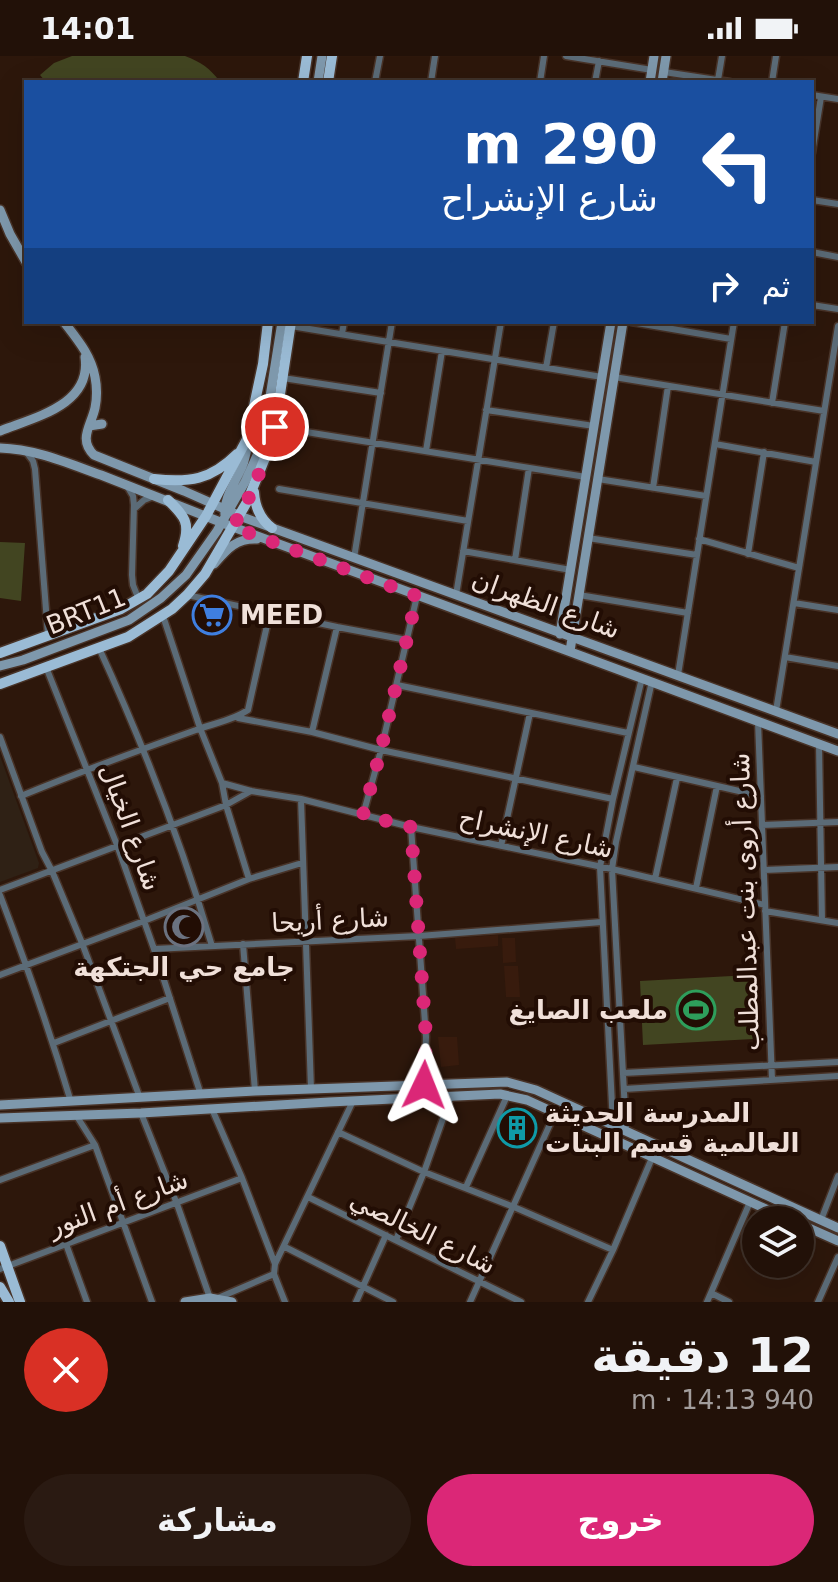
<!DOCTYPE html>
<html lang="ar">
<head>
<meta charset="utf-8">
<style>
	body { margin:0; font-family:"DejaVu Sans",Cairo,sans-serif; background:#2a1a12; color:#f1f3f6; direction:rtl; height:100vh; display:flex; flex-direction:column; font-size:30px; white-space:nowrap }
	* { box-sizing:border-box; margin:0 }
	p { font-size:26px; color:#a29d9c }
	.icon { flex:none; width:44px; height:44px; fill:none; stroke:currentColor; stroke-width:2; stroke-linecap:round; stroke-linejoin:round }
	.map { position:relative; height:1246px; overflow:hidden; direction:ltr }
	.sheet { display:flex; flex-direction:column; background:#221108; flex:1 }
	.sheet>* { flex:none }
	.hud { position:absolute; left:24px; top:24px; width:790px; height:244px; border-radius:0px; box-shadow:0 8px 32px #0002,0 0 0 2px #3f3129; direction:rtl; background:#1a4fa0; color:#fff; overflow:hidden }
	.fabs { position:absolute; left:742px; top:1150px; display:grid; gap:16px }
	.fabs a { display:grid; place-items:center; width:72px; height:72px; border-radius:50%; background:#221108; box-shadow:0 8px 32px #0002,0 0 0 2px #3f3129; font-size:40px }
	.pin { position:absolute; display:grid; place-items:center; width:68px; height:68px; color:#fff; margin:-34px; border:4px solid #fff; border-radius:50%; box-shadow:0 2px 8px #0007 }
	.me { position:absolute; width:88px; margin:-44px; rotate:2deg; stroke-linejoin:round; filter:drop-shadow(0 0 6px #0008) }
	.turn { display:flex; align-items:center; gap:28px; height:168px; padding:0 24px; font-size:36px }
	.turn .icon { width:104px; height:104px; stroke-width:2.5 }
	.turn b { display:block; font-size:56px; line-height:68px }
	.then { display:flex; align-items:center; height:76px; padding:0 24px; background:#0003; gap:16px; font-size:30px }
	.round { display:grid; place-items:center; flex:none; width:84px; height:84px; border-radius:42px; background:#2a1a12 }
	.head { display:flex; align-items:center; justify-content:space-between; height:136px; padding:0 24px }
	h1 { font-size:48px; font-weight:700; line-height:60px }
	.button { display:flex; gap:16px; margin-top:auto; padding:16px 24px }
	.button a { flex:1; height:92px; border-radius:48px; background:#db2777; color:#fff; font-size:32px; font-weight:700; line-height:92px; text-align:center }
	.button a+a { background:#2a1a12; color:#f1f3f6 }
	.status { display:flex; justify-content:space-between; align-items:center; height:56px; padding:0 40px; background:#221108; direction:ltr }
	.status svg { height:22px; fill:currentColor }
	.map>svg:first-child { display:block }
</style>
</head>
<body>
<div class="status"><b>14:01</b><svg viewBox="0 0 49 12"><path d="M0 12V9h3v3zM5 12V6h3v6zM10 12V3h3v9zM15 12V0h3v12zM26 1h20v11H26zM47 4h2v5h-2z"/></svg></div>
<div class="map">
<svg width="838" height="1246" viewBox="0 0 838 1246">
	<rect width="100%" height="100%" fill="#2d170b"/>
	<!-- built -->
	<path fill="#381b0d" d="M498 879V890L456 893 455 882Z
		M502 882H515L516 906 503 907Z
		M504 910H518L520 941H506Z
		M438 981H457L459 1009 441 1011Z"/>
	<!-- education -->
	<path fill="#2f2115" d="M0 700 39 807 38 812 0 826Z"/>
	<!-- green -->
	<path fill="#424521" d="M72 0H185C201 6 210 12 220 26H46L40 19 54 7Z
		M0 486 25 487 21 545 0 542Z
		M750 919 753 983 643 989 640 925Z"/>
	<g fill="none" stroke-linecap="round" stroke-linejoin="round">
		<defs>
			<path id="street" d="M566 0 652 14
				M664 16 730 26
				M718 24 722 0
				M375 26 380 0
				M431 26 435 0
				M540 26 544 0
				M595 26 599 5
				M772 26 776 0
				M812 39 838 43
				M812 97 821 41
				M812 144 838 148
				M812 196 838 201
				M812 249 838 253
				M631 266 731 283
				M291 270 602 321
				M342 278 344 266
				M546 312 554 266
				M614 321 824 355
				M283 322 381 337
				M772 347 785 266
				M486 354 594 370
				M275 371 586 421
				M715 388 816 406
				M426 395 442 295
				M27 397 33 405 35 413 48 579
				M598 423 706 440
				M127 430 133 440 134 449 132 519 133 529 139 544
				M653 432 668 330
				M279 433 468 465
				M134 453 144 444 154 440
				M588 482 697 499
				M699 483 799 512
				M463 495 571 514
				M748 498 764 396
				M354 502 392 266
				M515 504 529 412
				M187 539 337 571 407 584
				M456 539 501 266
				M579 539 688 557
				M794 547 838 554
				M163 560 200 672 222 727 226 749 249 823
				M99 592C143 688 182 788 212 890
				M785 601 838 610
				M46 611 117 789 154 893 201 1039
				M678 619 734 266
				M397 629 628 677
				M776 655 838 270
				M238 662 312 676 381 694 613 743
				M758 666 772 1024
				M312 676 337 571
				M0 681 42 796 52 815 82 887 140 1042
				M819 688 822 864
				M634 711 761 740
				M222 727 251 735 301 743 411 771 612 813 765 849
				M21 740C79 716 137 695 196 674 214 667 232 665 248 654L270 556
				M301 743 311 1033
				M363 759 381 694 417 540
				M762 769 838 766
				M411 771 426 981 424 1029
				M501 790 530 657
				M764 814 838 811
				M655 823 677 722
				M696 832 717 730
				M0 834 226 749 251 735
				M0 839C26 907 50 976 71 1046
				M765 855 838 867
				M243 888 255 1035
				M154 893 419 880 602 866
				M0 919 144 865 249 823 302 807
				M54 987 170 942
				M623 1017 838 1006
				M624 1033 838 1020
				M212 1053 242 1122 275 1208 274 1218 285 1246
				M141 1057 177 1148 210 1242
				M76 1059 95 1089 152 1246
				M613 1069 600 811 613 743 642 622
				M626 1074 612 813 616 786 652 625
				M338 1076 424 1116 514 1151 613 1194
				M0 1124 95 1089
				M466 1131 507 1040
				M308 1141 521 1246
				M821 1164 838 1120
				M396 1184 424 1116 451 1040
				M66 1188 87 1246
				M285 1191 393 1246
				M275 1208 353 1045
				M0 1213 242 1122
				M711 1237 729 1246
				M218 1242 274 1218
				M356 1246 386 1179
				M470 1246 555 1057
				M588 1246 613 1194 652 1102
				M707 1246 750 1146
				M818 1246 838 1201"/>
			<path id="secondary" d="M318 26 322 0
				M650 26 654 0
				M662 26 666 0
				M0 154 10 178 26 206
				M64 266C77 283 91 299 95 321 97 331 97 342 95 352 91 370 78 383 94 399L184 435 245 462 838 678
				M89 370 102 368
				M0 375C35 361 92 349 85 301
				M0 392C36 393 67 407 101 419 145 436 189 454 233 471L838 695
				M225 459C223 432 249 416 247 383
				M214 508C227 493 236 482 257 483
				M560 578 611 266
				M570 595 623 266
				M0 610 23 604 129 564 161 542 186 519 217 475 245 426 258 397 265 372 282 266
				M0 1049 255 1035 507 1026 536 1034 838 1172
				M0 1062 141 1057 329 1046 500 1038 527 1044 790 1164
				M800 1168 838 1185
				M185 1246 210 1242 232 1246"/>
			<path id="primary" d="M303 26 307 0
				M328 26 332 0
				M154 423C189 427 211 424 237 398
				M254 436C255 451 260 463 272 472
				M168 444C184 460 191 466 183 490
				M0 597 121 553 147 538 169 515 206 460 247 383 263 308 268 266
				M0 628 128 581 172 553 187 539 205 518 247 446 267 397 275 371 291 266
				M0 1190 20 1246
				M0 1231 9 1246"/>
		</defs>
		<!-- street casing -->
		<use href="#street" stroke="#483328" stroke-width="9"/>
		<!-- secondary casing -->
		<use href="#secondary" stroke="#483328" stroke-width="12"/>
		<!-- primary casing -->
		<use href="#primary" stroke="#483328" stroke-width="13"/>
		<!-- street -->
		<use href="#street" stroke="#5b6b77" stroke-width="6"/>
		<!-- secondary -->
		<use href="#secondary" stroke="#7e98ac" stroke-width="9"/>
		<!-- primary -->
		<use href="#primary" stroke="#9abbd5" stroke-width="10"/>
	</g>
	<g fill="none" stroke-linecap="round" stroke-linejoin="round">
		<!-- route -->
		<path stroke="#db2777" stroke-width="14" stroke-dasharray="0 25.2" d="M275 371 254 432 233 471 417 540 381 694 363 759 411 771 426 981 424 1029"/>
	</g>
	<!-- icons -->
	<defs>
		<symbol id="supermarket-ring" viewBox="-11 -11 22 22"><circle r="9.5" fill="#220d04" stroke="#3f7fe0" stroke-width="1.5"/><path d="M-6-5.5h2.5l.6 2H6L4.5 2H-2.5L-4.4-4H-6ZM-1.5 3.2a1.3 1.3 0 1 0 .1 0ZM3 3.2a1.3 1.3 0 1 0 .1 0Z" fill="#3f7fe0"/></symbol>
		<symbol id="mosque-ring" viewBox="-11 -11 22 22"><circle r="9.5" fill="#220d04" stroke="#6b7280" stroke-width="1.5"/><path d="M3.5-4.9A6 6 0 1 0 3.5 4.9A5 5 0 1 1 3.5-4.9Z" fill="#6b7280"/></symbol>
		<symbol id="stadium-ring" viewBox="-11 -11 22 22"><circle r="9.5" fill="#220d04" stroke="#2e9e5b" stroke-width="1.5"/><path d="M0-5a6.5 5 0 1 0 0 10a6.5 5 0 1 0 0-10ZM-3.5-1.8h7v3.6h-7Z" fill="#2e9e5b"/></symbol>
		<symbol id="building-ring" viewBox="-11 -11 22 22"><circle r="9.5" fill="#220d04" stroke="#0f9aa8" stroke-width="1.5"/><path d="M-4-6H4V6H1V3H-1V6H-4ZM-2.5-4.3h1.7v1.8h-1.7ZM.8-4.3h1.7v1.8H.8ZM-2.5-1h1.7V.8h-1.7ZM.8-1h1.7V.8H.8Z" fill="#0f9aa8"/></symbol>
	</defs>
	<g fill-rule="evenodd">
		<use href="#supermarket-ring" x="190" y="537" width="44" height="44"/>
		<use href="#mosque-ring" x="162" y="849" width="44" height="44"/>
		<use href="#stadium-ring" x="674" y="932" width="44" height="44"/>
		<use href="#building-ring" x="495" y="1050" width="44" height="44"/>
	</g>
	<g text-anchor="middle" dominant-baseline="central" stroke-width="8" stroke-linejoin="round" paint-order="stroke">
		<!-- street labels -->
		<g font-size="26" fill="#f0e0d9" stroke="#220d04">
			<text transform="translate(546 548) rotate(20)">شارع الظهران</text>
			<text transform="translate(86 555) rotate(-22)">BRT11</text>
			<text transform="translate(131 771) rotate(70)">شارع الخيال</text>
			<text transform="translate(536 777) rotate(12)">شارع الإنشراح</text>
			<text transform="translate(745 846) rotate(-92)">شارع أروى بنت عبدالمطلب</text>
			<text transform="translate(330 864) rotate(-3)">شارع أريحا</text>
			<text transform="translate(118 1147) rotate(-20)">شارع أم النور</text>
			<text transform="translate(423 1176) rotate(26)">شارع الخالصي</text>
		</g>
		<!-- poi labels -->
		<g font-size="26" font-weight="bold" fill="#f0e0d9" stroke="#220d04" text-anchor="start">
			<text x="240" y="559">MEED</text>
			<text x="184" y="911" text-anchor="middle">جامع حي الجتكهة</text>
			<text x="668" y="954" text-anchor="end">ملعب الصايغ</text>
			<text x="545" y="1057">المدرسة الحديثة<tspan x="545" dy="30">العالمية قسم البنات</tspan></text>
		</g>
	</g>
</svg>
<div class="fabs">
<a><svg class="icon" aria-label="layers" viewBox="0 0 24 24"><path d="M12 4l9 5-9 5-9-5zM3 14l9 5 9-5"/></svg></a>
</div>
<div class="pin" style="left:275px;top:371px;background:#d93025"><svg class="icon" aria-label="arrive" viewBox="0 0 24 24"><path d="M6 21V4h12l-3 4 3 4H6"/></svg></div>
<svg class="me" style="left:424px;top:1029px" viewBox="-20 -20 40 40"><path d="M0-17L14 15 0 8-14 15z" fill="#db2777" stroke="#fff" stroke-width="4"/></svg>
<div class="hud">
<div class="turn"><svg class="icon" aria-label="left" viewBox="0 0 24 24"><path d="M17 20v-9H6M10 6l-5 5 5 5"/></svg><div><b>290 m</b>شارع الإنشراح</div></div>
<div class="then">ثم<svg class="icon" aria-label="right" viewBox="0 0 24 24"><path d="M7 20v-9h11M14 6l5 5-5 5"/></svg></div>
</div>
</div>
<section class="sheet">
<div class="head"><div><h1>12 دقيقة</h1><p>940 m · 14:13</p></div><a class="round" style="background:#d93025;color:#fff"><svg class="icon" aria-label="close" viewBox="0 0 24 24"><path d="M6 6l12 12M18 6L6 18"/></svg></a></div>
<div class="button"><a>خروج</a><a>مشاركة</a></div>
</section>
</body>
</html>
